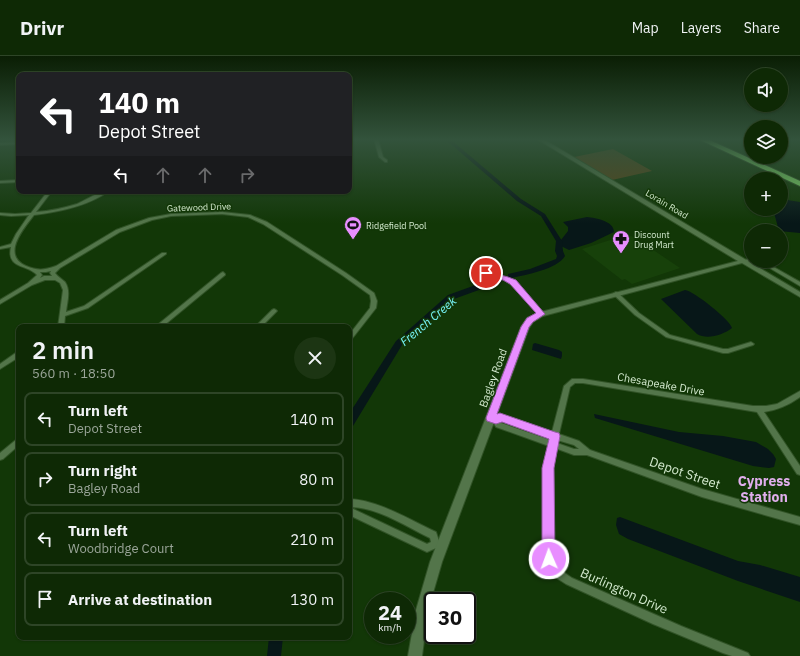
<!DOCTYPE html>
<html lang="en">
<head>
<meta charset="utf-8">
<style>
	body { margin:0; font-family:"IBM Plex Sans",sans-serif; background:#1c3513; color:#f1f3f6; height:100vh; display:flex; flex-direction:column; font-size:15px; white-space:nowrap }
	* { box-sizing:border-box; margin:0 }
	p { font-size:13px; color:#9ba69a }
	.icon { flex:none; width:22px; height:22px; fill:none; stroke:currentColor; stroke-width:2; stroke-linecap:round; stroke-linejoin:round }
	.map { position:relative; flex:1; overflow:hidden }
	.drawer { position:absolute; left:16px; top:268px; width:336px; height:316px; display:flex; flex-direction:column; background:#0e2905; border-radius:8px; box-shadow:0 1px 3px #0004,0 0 0 1px #2e4527 }
	.drawer>* { flex:none }
	.banner { position:absolute; left:16px; top:16px; width:336px; height:122px; border-radius:8px; box-shadow:0 1px 3px #0004,0 0 0 1px #2e4527; background:#202124; color:#fff; overflow:hidden }
	.controls { position:absolute; left:744px; top:12px; display:grid; gap:8px }
	.controls a { display:grid; place-items:center; width:44px; height:44px; border-radius:50%; background:#0e2905; box-shadow:0 1px 3px #0004,0 0 0 1px #2e4527; font-size:20px }
	.speed { position:absolute; left:364px; top:536px; display:flex; gap:8px; font-size:20px; font-weight:700; text-align:center }
	.speed>* { display:grid; place-content:center; width:52px; height:52px; border-radius:50%; background:#0e2905; box-shadow:0 1px 3px #0004,0 0 0 1px #2e4527; line-height:1 }
	.speed small { font-size:10px; font-weight:400 }
	.speed .limit { border:2px solid #111; border-radius:6px; background:#fff; color:#111 }
	.pin { position:absolute; display:grid; place-items:center; width:34px; height:34px; color:#fff; margin:-17px; border:2px solid #fff; border-radius:50%; box-shadow:0 1px 4px #0007 }
	.me { position:absolute; width:44px; margin:-22px; rotate:358deg; stroke-linejoin:round; filter:drop-shadow(0 0 3px #0008) }
	.turn { display:flex; align-items:center; gap:14px; height:84px; padding:0 16px; font-size:18px }
	.turn .icon { width:52px; height:52px; stroke-width:2.5 }
	.turn b { display:block; font-size:28px; line-height:34px }
	.lanes { display:flex; align-items:center; height:38px; padding:0 16px; background:#0003; justify-content:center; gap:20px; direction:ltr }
	.lanes .off { opacity:.35 }
	.round { display:grid; place-items:center; flex:none; width:42px; height:42px; border-radius:21px; background:#1c3513 }
	.headline { display:flex; align-items:center; justify-content:space-between; height:68px; padding:0 16px }
	h1 { font-size:24px; font-weight:600; line-height:30px }
	ul { padding:0; list-style:none }
	li { display:flex; align-items:center; gap:12px; height:54px; margin:0 8px 6px; padding:0 8px; border:2px solid #2e4527; border-radius:8px }
	li div { flex:1 }
	li b { display:block; font-size:15px }
	li em { font-style:normal }
	header { display:flex; align-items:center; gap:24px; box-sizing:border-box; height:56px; padding:0 20px; background:#0e2905; border-bottom:1px solid #2e4527 }
	header strong { font-size:19px }
	nav { display:flex; gap:22px; margin-inline-start:auto; font-size:14px }
	.map>svg:first-child { display:block }
</style>
</head>
<body>
<header>
<strong>Drivr</strong>
<nav><a>Map</a><a>Layers</a><a>Share</a></nav>
</header>
<div class="map">
<svg width="800" height="600" viewBox="0 0 800 600">
	<rect width="100%" height="100%" fill="#123707"/>
	<!-- built -->
	<path fill="#17410a" d="M626 179 634 181 680 212 632 228 625 223 622 224 582 193Z"/>
	<!-- green -->
	<path fill="#5b4316" d="M613 93 652 115 612 124 574 101Z"/>
	<!-- water -->
	<path fill="#071718" d="M781 143 800 146V177L779 175 773 153H781Z
		M587 161C596 162 614 165 614 176L591 187 569 194 561 190V184L568 175V171L563 166Z
		M685 234C694 235 730 264 732 272 723 279 707 284 697 278L661 243Z
		M535 287 559 294 562 296V300L561 303 532 294 533 288Z
		M594 358 679 376 723 380 756 386 768 393 773 398 776 403 774 411 769 412 753 410 595 362Z
		M620 461 738 505 760 509 800 521V546L738 525 628 483 619 478 616 469 617 462Z"/>
	<g fill="none" stroke-linecap="round" stroke-linejoin="round">
		<!-- river -->
		<path fill="#071718" fill-rule="evenodd" d="M445 83H450L521 143 545 158 562 185 563 195 565 200C558 213 525 219 511 222H508V218L530 213 556 203 557 200 555 195 556 185 541 160 517 145Z
			M495 222H498L502 224 501 226 454 243 402 289 353 370 349 371V358L396 285 448 239Z
			M269 581H283L281 600H267Z"/>
		<defs>
			<path id="minor" d="M374 83H378L383 101 387 104V106H385L379 101Z
				M19 124V126L0 127V125Z
				M48 135H52L36 156C50 155 64 152 77 148 86 144 99 135 109 135 88 150 59 156 34 159 23 173 1 199 26 210 38 215 44 214 56 210L116 174 149 162 171 158 222 156 250 159 267 166 346 217 374 237 377 245 376 252 351 284 349 285V279L370 252 371 245 370 239 342 219 263 168 248 161 222 158 171 160 152 164 120 176 60 212 55 217C58 221 62 223 65 226 71 235 67 246 66 256L84 250 162 197H166V198L88 252 65 260 64 271H58L63 234 60 227 55 224H45L32 229 0 248V244L28 227 37 219C27 208 6 213 11 191L0 193V191L11 188 16 178 29 159 11 160 0 159V157L15 158 31 157ZM51 215 50 217 52 220H44L40 222 42 219 40 216H46Z
				M751 202V204L744 206 742 205Z
				M758 205H763L800 226V230Z
				M223 216 225 218V219L162 271H155L221 217Z
				M477 216C511 215 523 233 543 257L544 258 543 259H539C527 245 514 225 494 220 488 219 482 220 475 219V218Z
				M616 236 618 237 639 257 670 279 723 293H728L751 286 754 288 753 289 728 297H723L666 281 635 259 614 239 613 238 614 237Z
				M274 253 276 254 277 255 261 271H255L272 254Z
				M17 296H19V301L0 313V308Z
				M572 323H583L753 350H766L777 348 800 335V341C789 349 777 354 764 356L800 410V419L797 418 757 356 583 327H575L570 331 559 378 579 385 590 394 702 433 800 461V469L702 441 587 399H574L555 392 552 407V499C555 510 563 516 572 522L681 570 748 597 750 600H732L723 597 653 568 566 528 555 521 550 514 544 499V407L549 390 496 371 493 366 489 364 488 362 489 360 491 359 495 361 500 358 552 376 564 330ZM501 364 551 381 550 384 501 367 500 365ZM557 384 574 389 579 393H574L557 387Z
				M19 382V389L3 403 0 404V397L17 383Z
				M349 443C378 444 410 464 436 476L439 485 445 488 446 491 445 494 442 495 436 492 427 496 349 459V451L427 488 431 486 430 482C405 470 378 451 349 451Z"/>
			<path id="tertiary" d="M537 83H543L800 236V241L742 207 543 260 533 266 529 272 442 506 428 554 422 600H408L416 554 430 506 521 271 527 262 541 256 738 205Z
				M19 86V88L0 89V87Z"/>
			<path id="motorway" d="M698 83H707L800 125V130Z"/>
		</defs>
		<!-- minor casing -->
		<use href="#minor" stroke="#315327" stroke-width="2"/>
		<!-- tertiary casing -->
		<use href="#tertiary" stroke="#315327" stroke-width="2"/>
		<!-- motorway casing -->
		<use href="#motorway" stroke="#315327" stroke-width="2"/>
		<!-- minor -->
		<use href="#minor" fill="#53754a" fill-rule="evenodd"/>
		<!-- tertiary -->
		<use href="#tertiary" fill="#53754a" fill-rule="evenodd"/>
		<!-- motorway -->
		<use href="#motorway" fill="#80d769" fill-rule="evenodd"/>
	</g>
	<!-- sky -->
	<linearGradient id="sky" x2="0" y2="1"><stop stop-color="#0a1e04"/><stop offset="0.5" stop-color="#33533c"/><stop offset="1" stop-color="#33533c" stop-opacity="0"/></linearGradient>
	<rect width="800" height="167" fill="url(#sky)"/>
	<!-- route -->
	<path fill="#e88eff" stroke="#975ca6" d="M486 215 508 221 516 224 545 258 533 266 529 271 497 358 500 357 555 376 559 377 560 380 554 412 555 503 553 507 549 509 544 507 542 503V412L549 383 502 366 496 368 487 365 486 362 521 271 527 262 536 257 510 228 503 224 483 219 482 217Z"/>
	<!-- icons -->
	<defs>
		<symbol id="stadium-pin" viewBox="-11 -11 22 30"><path d="M0 17L-7.5 6A9.5 9.5 0 1 1 7.5 6Z" fill="#e88eff" stroke="#123707"/><path d="M0-5a6.5 5 0 1 0 0 10a6.5 5 0 1 0 0-10ZM-3.5-1.8h7v3.6h-7Z" fill="#111"/></symbol>
		<symbol id="pharmacy-pin" viewBox="-11 -11 22 30"><path d="M0 17L-7.5 6A9.5 9.5 0 1 1 7.5 6Z" fill="#e88eff" stroke="#123707"/><path d="M-2-6h4v4h4v4h-4v4h-4v-4h-4v-4h4Z" fill="#111"/></symbol>
	</defs>
	<g fill-rule="evenodd">
		<use href="#stadium-pin" x="343" y="159" width="20" height="27"/>
		<use href="#pharmacy-pin" x="611" y="173" width="20" height="27"/>
	</g>
	<g text-anchor="middle" dominant-baseline="central" stroke-width="3" stroke-linejoin="round" paint-order="stroke">
		<!-- far-street labels -->
		<g font-size="9" fill="#d3e9ce" stroke="#123707">
			<text transform="translate(667 148) rotate(31)">Lorain Road</text>
			<text transform="translate(199 151) rotate(-2)">Gatewood Drive</text>
		</g>
		<!-- far-poi labels -->
		<g font-size="9" fill="#d3e9ce" stroke="#123707" text-anchor="start">
			<text x="366" y="169">Ridgefield Pool</text>
			<text x="634" y="178">Discount<tspan x="634" dy="10">Drug Mart</tspan></text>
		</g>
		<!-- street labels -->
		<g font-size="11" fill="#d3e9ce" stroke="#123707">
			<text transform="translate(493 322) rotate(-70)">Bagley Road</text>
			<text transform="translate(661 328) rotate(10)">Chesapeake Drive</text>
		</g>
		<!-- water labels -->
		<g font-size="12" font-style="italic" fill="#78f5fa" stroke="#123707">
			<text transform="translate(428 265) rotate(-40)">French Creek</text>
		</g>
		<!-- near-street labels -->
		<g font-size="13" fill="#d3e9ce" stroke="#123707">
			<text transform="translate(685 417) rotate(19)">Depot Street</text>
			<text transform="translate(624 535) rotate(24)">Burlington Drive</text>
		</g>
		<!-- near-neighbourhood labels -->
		<g font-size="14" font-weight="bold" fill="#e0aeec" stroke="#123707">
			<text x="764" y="425">Cypress<tspan x="764" dy="16">Station</tspan></text>
		</g>
	</g>
</svg>
<div class="controls">
<a><svg class="icon" aria-label="sound" viewBox="0 0 24 24"><path d="M4 9h4l5-4v14l-5-4H4zM17 9q2 3 0 6"/></svg></a>
<a><svg class="icon" aria-label="layers" viewBox="0 0 24 24"><path d="M12 4l9 5-9 5-9-5zM3 14l9 5 9-5"/></svg></a>
<a>+</a>
<a>−</a>
</div>
<div class="speed"><div>24<small>km/h</small></div><div class="limit">30</div></div>
<div class="pin" style="left:486px;top:217px;background:#d93025"><svg class="icon" aria-label="arrive" viewBox="0 0 24 24"><path d="M6 21V4h12l-3 4 3 4H6"/></svg></div>
<svg class="me" style="left:549px;top:503px" viewBox="-20 -20 40 40"><circle r="17" fill="#e88eff" stroke="#fff" stroke-width="3"/><path d="M0-11L8 9 0 5-8 9z" fill="#fff"/></svg>
<div class="banner">
<div class="turn"><svg class="icon" aria-label="left" viewBox="0 0 24 24"><path d="M17 20v-9H6M10 6l-5 5 5 5"/></svg><div><b>140 m</b>Depot Street</div></div>
<div class="lanes"><svg class="icon" aria-label="left" viewBox="0 0 24 24"><path d="M17 20v-9H6M10 6l-5 5 5 5"/></svg><svg class="icon off" aria-label="ahead" viewBox="0 0 24 24"><path d="M12 20V5M6 11l6-6 6 6"/></svg><svg class="icon off" aria-label="ahead" viewBox="0 0 24 24"><path d="M12 20V5M6 11l6-6 6 6"/></svg><svg class="icon off" aria-label="right" viewBox="0 0 24 24"><path d="M7 20v-9h11M14 6l5 5-5 5"/></svg></div>
</div>
<section class="drawer">
<div class="headline"><div><h1>2 min</h1><p>560 m · 18:50</p></div><a class="round"><svg class="icon" aria-label="close" viewBox="0 0 24 24"><path d="M6 6l12 12M18 6L6 18"/></svg></a></div>
<ul>
<li><svg class="icon" aria-label="left" viewBox="0 0 24 24"><path d="M17 20v-9H6M10 6l-5 5 5 5"/></svg><div><b>Turn left</b><p>Depot Street</p></div><em>140 m</em></li>
<li><svg class="icon" aria-label="right" viewBox="0 0 24 24"><path d="M7 20v-9h11M14 6l5 5-5 5"/></svg><div><b>Turn right</b><p>Bagley Road</p></div><em>80 m</em></li>
<li><svg class="icon" aria-label="left" viewBox="0 0 24 24"><path d="M17 20v-9H6M10 6l-5 5 5 5"/></svg><div><b>Turn left</b><p>Woodbridge Court</p></div><em>210 m</em></li>
<li><svg class="icon" aria-label="arrive" viewBox="0 0 24 24"><path d="M6 21V4h12l-3 4 3 4H6"/></svg><div><b>Arrive at destination</b></div><em>130 m</em></li>
</ul>
</section>
</div>
</body>
</html>
